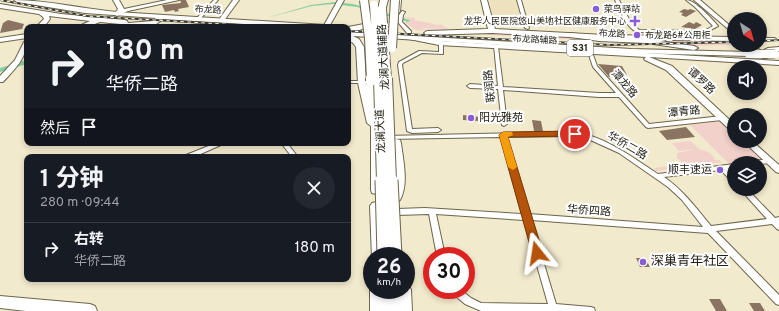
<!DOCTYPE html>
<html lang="zh">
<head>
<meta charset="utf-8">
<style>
	body { margin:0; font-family:Overpass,"Noto Sans SC",sans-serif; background:#242831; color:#f1f3f6; height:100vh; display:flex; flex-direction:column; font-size:15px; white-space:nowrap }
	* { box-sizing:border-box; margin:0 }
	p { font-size:13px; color:#9ea1a6 }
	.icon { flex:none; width:22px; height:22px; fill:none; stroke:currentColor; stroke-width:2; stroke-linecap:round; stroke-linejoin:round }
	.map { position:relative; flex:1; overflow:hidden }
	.drawer { position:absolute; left:24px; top:154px; width:327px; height:128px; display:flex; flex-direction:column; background:#171b24; border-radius:8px; box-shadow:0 2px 6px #0003 }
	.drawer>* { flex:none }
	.top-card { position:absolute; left:24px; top:24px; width:327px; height:122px; border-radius:8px; box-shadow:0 2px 6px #0003; background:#171b24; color:#f1f3f6; overflow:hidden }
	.needle { width:26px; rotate:143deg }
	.fabs { position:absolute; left:727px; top:12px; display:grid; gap:8px }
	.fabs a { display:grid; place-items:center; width:40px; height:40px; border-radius:50%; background:#171b24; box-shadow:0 2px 6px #0003; font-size:20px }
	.speed { position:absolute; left:363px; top:247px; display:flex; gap:8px; font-size:20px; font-weight:700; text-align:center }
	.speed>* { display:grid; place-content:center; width:52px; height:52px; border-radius:50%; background:#171b24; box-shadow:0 2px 6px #0003; line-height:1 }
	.speed small { font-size:10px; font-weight:400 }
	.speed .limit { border:6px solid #d22; background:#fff; color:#111 }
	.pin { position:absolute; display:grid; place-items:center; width:34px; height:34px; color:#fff; margin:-17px; border:2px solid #fff; border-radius:50%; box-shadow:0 1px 4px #0007 }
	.me { position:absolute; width:44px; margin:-22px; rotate:345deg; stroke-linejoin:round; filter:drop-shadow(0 0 3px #0008) }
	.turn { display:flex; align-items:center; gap:14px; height:84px; padding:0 16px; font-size:18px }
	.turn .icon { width:52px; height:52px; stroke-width:2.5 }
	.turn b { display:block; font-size:28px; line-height:34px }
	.then { display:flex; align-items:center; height:38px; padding:0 16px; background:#0003; gap:8px; font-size:15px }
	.round { display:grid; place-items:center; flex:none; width:42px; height:42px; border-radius:21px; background:#242831 }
	.summary { display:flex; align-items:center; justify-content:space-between; height:68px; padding:0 16px }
	h1 { font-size:24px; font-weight:700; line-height:30px }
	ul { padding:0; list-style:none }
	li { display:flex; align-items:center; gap:12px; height:52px; padding:0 16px; border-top:1px solid #363941 }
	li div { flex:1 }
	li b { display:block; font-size:15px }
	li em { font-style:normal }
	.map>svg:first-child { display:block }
</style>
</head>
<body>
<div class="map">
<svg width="779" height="311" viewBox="0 0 779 311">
	<rect width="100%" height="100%" fill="#f2eacd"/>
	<!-- built -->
	<path fill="#ede2bd" d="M490 0H516L521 20 496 19 492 12Z"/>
	<!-- green -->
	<path fill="#f3d1cb" d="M404 17 415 18 414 20 438 25 440 24 448 29 421 28 423 29 465 31 416 30 404 22H407L410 19Z
		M501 32 644 42 668 45 456 33Z
		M393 34 632 48 745 51 633 49Z
		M620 38 732 41 734 42V45H738L691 46Z
		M721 121 734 134V141H742L762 160 729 164 690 125Z
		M691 141 699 149H698C705 150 713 153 715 160H719L722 162 656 171 654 168 684 164 677 158V153L697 149 679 151 672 143Z"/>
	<!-- water -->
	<path fill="#84d0a0" d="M335 2 353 4 410 20 408 22 357 7 333 4 312 6 266 18 311 5Z"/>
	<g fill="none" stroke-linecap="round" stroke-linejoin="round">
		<!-- river -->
		<path fill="#84d0a0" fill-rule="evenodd" d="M27 60V64L0 72V68Z"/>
	</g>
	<!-- building -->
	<path fill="#8a7461" d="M180 0H186L189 7 178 9 179 11 175 12 174 10 165 12 162 5 181 3Z
		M684 9 688 10 690 9 696 11 686 17 681 15 683 13 679 12Z
		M8 20 24 24 22 29 0 33 3 23Z
		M689 22 694 24 696 22 702 25 695 29 681 27Z
		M598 64 622 66 627 75 609 77Z
		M463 115 479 117V121L463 120Z
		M532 120 541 121 543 131H534Z
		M686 127 695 137 667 140 659 131Z
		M636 258H645L650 267H640Z
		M709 299H720L727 311H716Z
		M749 303H760L765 311H754Z"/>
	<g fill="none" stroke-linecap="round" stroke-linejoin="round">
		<defs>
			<path id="street" d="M214 0H218L199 20H197L196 19Z
				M397 0H401L400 12 398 13 396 12Z
				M517 0H521L529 28 528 29 525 28Z
				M615 0H619L630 21 639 30 704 31 713 26 695 7 686 0C695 0 712 19 718 26L705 33 636 32C625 25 621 12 615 0Z
				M402 11 405 12 403 15 402 22 411 31V33H407L398 22 399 15Z
				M760 38H774L776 39 774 40H760Z
				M439 42H443V54L422 53 403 63 402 65 412 129 438 128 441 130 438 132 412 133 407 131 398 65 399 62 419 51 439 52Z
				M494 46H496L498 47 503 87 599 93H616L593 67 588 52 590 51 592 52 597 66 649 124 722 116 725 118 722 120 648 128 646 127 619 97H599L503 90 507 124 504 126 502 125 498 89 470 88 467 86 470 84 498 86Z
				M748 61H752L760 67H755L748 63Z
				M348 81H361L363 82 361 83H348Z
				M575 132C606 137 632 157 658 174L734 164V168L728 169 734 176V182H732L721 170 664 177C683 190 696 208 711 226L767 219 740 189H747L775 218 779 217V230L777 229 772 224 716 231 779 295V305L776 304 708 233 531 220 556 304 591 307 594 308 595 311H481L465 304 452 293 451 290H461L471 298 481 303 548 304 524 220 436 214 445 256H437L429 214 397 215 395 214 394 212 395 210 397 209 425 208 522 214 501 137 387 139 384 137 385 136ZM575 136 586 138 619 153 668 187 682 200 703 227 529 214 506 137Z
				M216 143H224L223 144 194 157H185L186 155Z
				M281 143H287L298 157H292Z
				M769 159 772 161 771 163 760 164V163H751L754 161Z"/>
			<path id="secondary" d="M113 0H119L124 9 167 0H179L128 11 117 16 114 14 118 9Z
				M233 0H239L223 22H219L218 21Z
				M338 0H344L329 27H323Z
				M481 0H487L495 29 605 35 734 37V41L605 39 492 33 427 35 424 33 427 31 488 29Z
				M694 0H700L734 29V34Z
				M411 36 439 41 779 61V65L649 57 672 66 734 124V132L731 131 666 70 645 60 644 59 646 57 439 45 409 39 408 38Z
				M27 40C27 58 15 69 3 82H0V76L15 60 24 42Z
				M747 45H754L768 57 767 58H763Z
				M743 141H752L779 165V173L776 172Z"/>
			<path id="primary" d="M14 0C48 0 83 9 117 12L326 25 330 27H292L163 19 155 25 114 27 115 25 120 24 100 22 87 27H77L90 21 49 16 50 19 44 27H36L44 19 43 17 39 14 0 8V4L61 14 125 20 127 21 128 23 153 21 156 18 85 13 17 2Z
				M372 17 375 19C370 26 357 34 348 30V27L364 24Z
				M348 32 631 49 749 52 753 54 749 56 631 53 353 36 359 39 364 47 366 83 373 108 376 107 380 110 381 190 380 193 376 194 372 193 371 190V126L367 123 358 83 356 47 353 43 348 40Z
				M571 33 599 37 646 39 694 46 698 48 694 50 646 43 599 41 571 37Z
				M27 34V38L0 42V38Z
				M779 47V51L768 52 764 50 768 48Z
				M376 202 380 203 382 206 383 256H372V258L370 206 372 203Z
				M406 285 409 286 411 290 412 311H398L397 290H406Z
				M372 287V290H384V311H370V290Z
				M0 296 90 304 95 306 97 311H26L0 308Z"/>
			<path id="highway" d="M380 0H388L385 11H382L378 9Z
				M371 78 376 81 380 119 375 122 370 119 366 81Z
				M396 139 400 140 401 143C403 160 409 184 400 200L396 202 392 200 390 197 393 176 391 143 392 140Z
				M378 290H404L405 311H378Z"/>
		</defs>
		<!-- street casing -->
		<use href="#street" stroke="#6c654b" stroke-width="2"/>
		<!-- secondary casing -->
		<use href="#secondary" stroke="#6c654b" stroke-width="2"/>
		<!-- primary casing -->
		<use href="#primary" stroke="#6c654b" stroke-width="2"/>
		<!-- highway casing -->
		<use href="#highway" stroke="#6c654b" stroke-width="2"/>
		<!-- street -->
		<use href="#street" fill="#fff" fill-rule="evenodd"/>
		<!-- secondary -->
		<use href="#secondary" fill="#fff" fill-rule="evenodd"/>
		<!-- primary -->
		<use href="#primary" fill="#fff" fill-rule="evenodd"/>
		<!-- highway -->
		<use href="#highway" fill="#fff" fill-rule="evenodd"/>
		<defs>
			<path id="rail" d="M0 0 87 16 273 27
				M348 31 609 45 734 42
				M760 41 779 40"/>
		</defs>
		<!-- rail casing -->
		<use href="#rail" stroke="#3d3a2d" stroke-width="2"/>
		<!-- rail -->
		<use href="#rail" stroke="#fff" stroke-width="1" stroke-dasharray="3.5" stroke-linecap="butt"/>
		<defs>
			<path id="primary-bridge" d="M749 54H775"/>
			<path id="highway-bridge-far2" d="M364 0 369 38 371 79
				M374 5 379 79
				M382 9 387 79
				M392 48 395 0"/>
			<path id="highway-bridge-far1" d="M371 78V81
				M379 78 382 181
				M387 78 391 181"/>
			<path id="highway-bridge" d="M382 180 384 256
				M391 180 395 256"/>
		</defs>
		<!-- primary-bridge casing -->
		<use href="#primary-bridge" stroke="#6c654b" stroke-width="9" stroke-linecap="butt"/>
		<!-- highway-bridge-far2 casing -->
		<use href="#highway-bridge-far2" stroke="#6c654b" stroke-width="10" stroke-linecap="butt"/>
		<!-- highway-bridge-far1 casing -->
		<use href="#highway-bridge-far1" stroke="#6c654b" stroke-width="12" stroke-linecap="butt"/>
		<!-- highway-bridge casing -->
		<use href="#highway-bridge" stroke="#6c654b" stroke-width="15" stroke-linecap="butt"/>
		<!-- primary-bridge -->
		<use href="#primary-bridge" stroke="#fff" stroke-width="8"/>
		<!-- highway-bridge-far2 -->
		<use href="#highway-bridge-far2" stroke="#fff" stroke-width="8"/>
		<!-- highway-bridge-far1 -->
		<use href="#highway-bridge-far1" stroke="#fff" stroke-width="10"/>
		<!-- highway-bridge -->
		<use href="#highway-bridge" stroke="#fff" stroke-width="13"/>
	</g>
	<!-- route -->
	<path fill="#b45309" stroke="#753606" d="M575 131 578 132 579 134 578 136 508 137 543 253 541 256 537 258 533 256 532 253 499 135 503 132Z"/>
	<!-- slow -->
	<path fill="#f59e0b" d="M503 132H512L513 135 508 137 517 167 513 170 508 167 499 135Z"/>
	<!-- markers -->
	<g fill="#895dd7" stroke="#fff" stroke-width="1.5">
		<circle cx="596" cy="9" r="4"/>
		<path d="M633 15h4v4h4v4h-4v4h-4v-4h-4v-4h4z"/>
		<circle cx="637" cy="35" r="4"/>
		<circle cx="471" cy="118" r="4"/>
		<circle cx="720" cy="170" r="4"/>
		<circle cx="643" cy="262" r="4"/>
	</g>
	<g text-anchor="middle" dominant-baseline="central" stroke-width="4" stroke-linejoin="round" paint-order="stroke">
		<!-- far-poi labels -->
		<g font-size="9" fill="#232015" stroke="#fff" text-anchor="start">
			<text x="604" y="9">菜鸟驿站</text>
			<text x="626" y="21" text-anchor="end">龙华人民医院悠山美地社区健康服务中心</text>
			<text x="645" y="35">布龙路6#公用柜</text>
		</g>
		<!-- far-street labels -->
		<g font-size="9" fill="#232015" stroke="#fff">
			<text transform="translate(208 10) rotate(3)">布龙路</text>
			<text transform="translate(612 34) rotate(3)">布龙路</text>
			<text transform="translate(535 40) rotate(3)">布龙路辅路</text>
		</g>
		<!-- shield labels -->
		<rect fill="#fff" stroke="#65635b" stroke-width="1" x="567" y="40" width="26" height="16" rx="3"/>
		<g font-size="10" font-weight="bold" fill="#232015">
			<text x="580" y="48">S31</text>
		</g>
		<!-- street labels -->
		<g font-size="11" fill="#232015" stroke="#fff">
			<text transform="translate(384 57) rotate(-93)">龙澜大道辅路</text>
			<text transform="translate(701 81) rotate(43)">谭罗路</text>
			<text transform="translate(624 84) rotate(49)">潭龙路</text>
			<text transform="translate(490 86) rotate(-96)">联润路</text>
			<text transform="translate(684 112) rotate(-6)">潭青路</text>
			<text transform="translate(381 131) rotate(-92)">龙澜大道</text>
			<text transform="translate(627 146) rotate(30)">华侨二路</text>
			<text transform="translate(589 211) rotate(4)">华侨四路</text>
		</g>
		<!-- poi labels -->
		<g font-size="11" fill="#232015" stroke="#fff" text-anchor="start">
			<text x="479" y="118">阳光雅苑</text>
			<text x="712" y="170" text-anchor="end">顺丰速运</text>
		</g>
		<!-- near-poi labels -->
		<g font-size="13" fill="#232015" stroke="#fff" text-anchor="start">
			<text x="651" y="262">深巢青年社区</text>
		</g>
	</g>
</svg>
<div class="fabs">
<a><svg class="needle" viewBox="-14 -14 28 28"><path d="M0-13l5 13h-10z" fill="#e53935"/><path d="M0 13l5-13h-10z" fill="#9ea1a6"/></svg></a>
<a><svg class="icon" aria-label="sound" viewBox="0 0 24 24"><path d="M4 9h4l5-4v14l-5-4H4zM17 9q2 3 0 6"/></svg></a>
<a><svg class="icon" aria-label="search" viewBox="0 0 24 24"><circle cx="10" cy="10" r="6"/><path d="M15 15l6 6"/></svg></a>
<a><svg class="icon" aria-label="layers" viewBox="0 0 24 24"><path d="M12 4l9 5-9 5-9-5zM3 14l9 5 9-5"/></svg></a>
</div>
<div class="speed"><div>26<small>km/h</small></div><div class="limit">30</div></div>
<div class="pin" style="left:575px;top:134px;background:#d93025"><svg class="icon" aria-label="arrive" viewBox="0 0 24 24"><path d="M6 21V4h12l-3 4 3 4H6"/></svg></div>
<svg class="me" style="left:537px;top:253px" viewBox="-20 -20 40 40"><path d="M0-17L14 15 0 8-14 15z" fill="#b45309" stroke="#fff" stroke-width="4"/></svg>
<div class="top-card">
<div class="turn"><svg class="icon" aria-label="right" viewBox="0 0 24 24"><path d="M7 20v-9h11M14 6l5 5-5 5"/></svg><div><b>180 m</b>华侨二路</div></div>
<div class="then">然后<svg class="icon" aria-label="arrive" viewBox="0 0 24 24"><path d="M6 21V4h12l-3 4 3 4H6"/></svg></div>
</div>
<section class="drawer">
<div class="summary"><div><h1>1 分钟</h1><p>280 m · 09:44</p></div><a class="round"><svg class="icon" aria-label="close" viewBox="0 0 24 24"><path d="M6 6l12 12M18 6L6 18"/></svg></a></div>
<ul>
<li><svg class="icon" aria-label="right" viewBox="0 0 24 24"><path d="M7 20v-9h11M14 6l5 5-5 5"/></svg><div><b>右转</b><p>华侨二路</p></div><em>180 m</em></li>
</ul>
</section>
</div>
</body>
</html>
